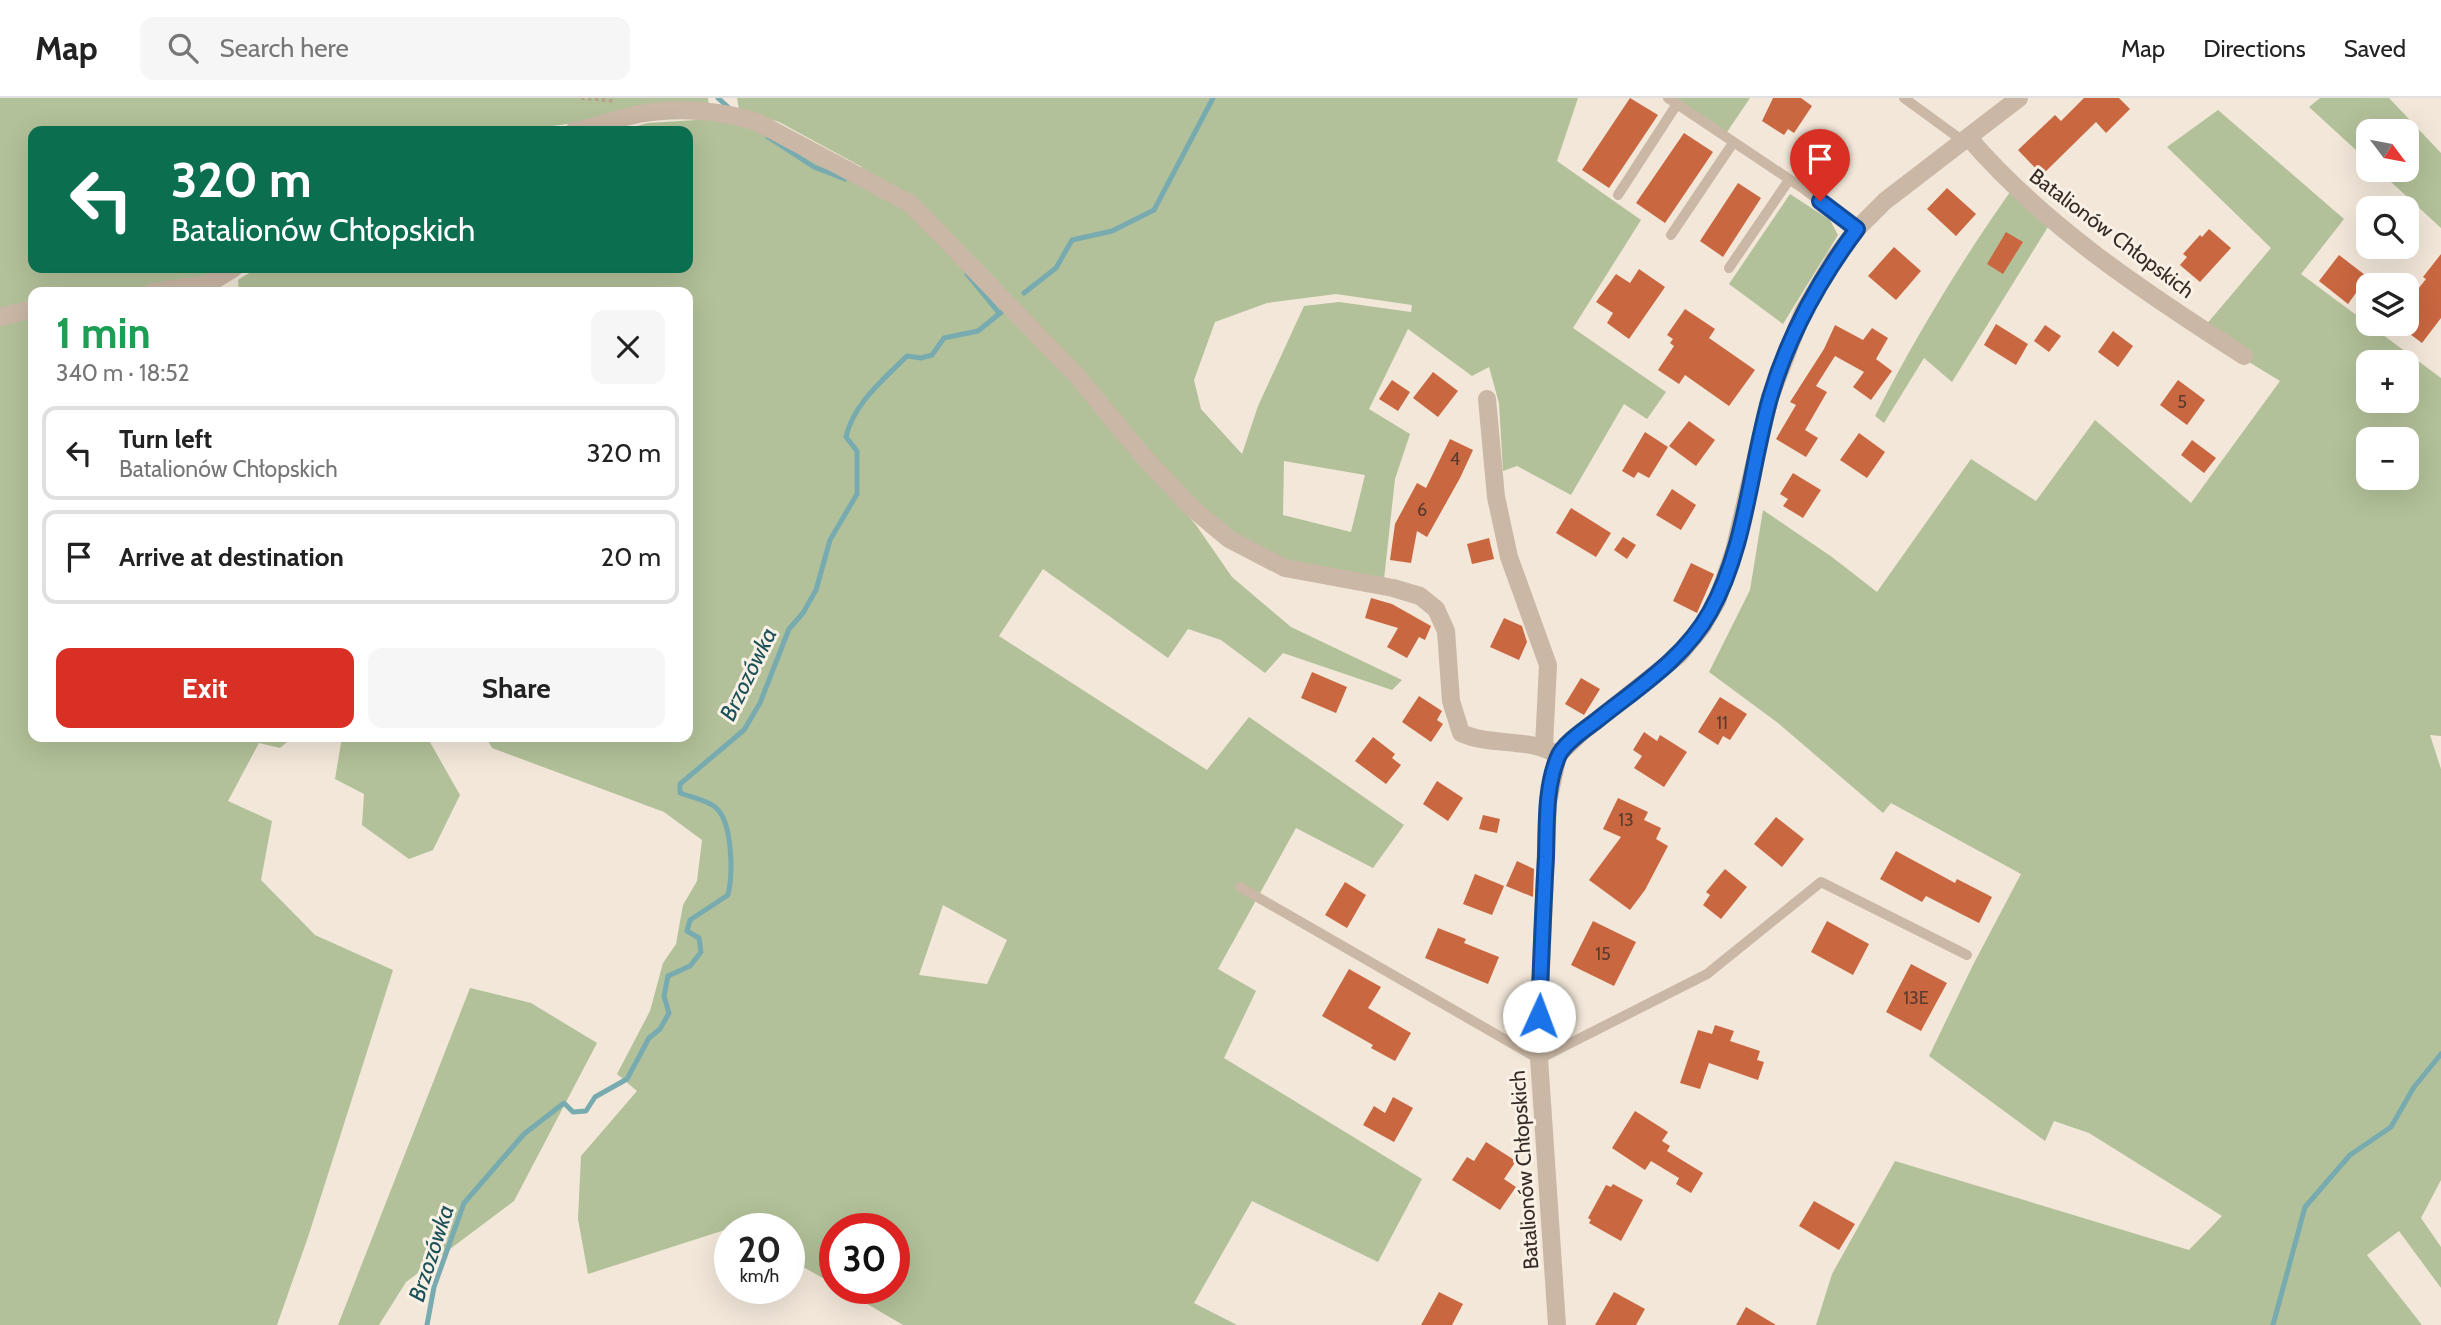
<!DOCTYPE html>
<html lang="en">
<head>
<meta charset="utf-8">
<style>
	body { margin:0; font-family:Cabin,sans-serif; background:#f6f6f6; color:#222; height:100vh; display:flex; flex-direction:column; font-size:26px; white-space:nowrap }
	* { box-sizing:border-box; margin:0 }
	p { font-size:23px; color:#767676 }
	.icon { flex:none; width:38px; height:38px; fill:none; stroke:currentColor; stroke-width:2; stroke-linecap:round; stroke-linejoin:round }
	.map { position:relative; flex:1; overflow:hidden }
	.sheet { position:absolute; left:28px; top:189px; width:665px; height:455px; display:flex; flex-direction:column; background:#fff; border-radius:14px; box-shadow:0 7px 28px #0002 }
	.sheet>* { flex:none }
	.banner { position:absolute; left:28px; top:28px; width:665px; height:147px; border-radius:14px; box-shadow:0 7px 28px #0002; background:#0b6e4f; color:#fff; overflow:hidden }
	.needle { width:46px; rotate:122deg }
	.buttons { position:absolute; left:2356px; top:21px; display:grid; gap:14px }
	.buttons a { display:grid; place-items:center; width:63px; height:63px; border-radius:14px; background:#fff; box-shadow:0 7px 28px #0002; font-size:35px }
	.speed { position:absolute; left:714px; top:1115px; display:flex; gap:14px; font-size:35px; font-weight:700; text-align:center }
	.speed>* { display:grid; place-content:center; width:91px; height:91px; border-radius:50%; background:#fff; box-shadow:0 7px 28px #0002; line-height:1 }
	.speed small { font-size:18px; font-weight:400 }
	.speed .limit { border:10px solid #d22; background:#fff; color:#111 }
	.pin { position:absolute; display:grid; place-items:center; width:60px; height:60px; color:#fff; margin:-72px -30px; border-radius:50% 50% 50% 0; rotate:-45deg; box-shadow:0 0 7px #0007 }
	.pin .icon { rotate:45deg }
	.me { position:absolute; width:77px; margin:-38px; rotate:2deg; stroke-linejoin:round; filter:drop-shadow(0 0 5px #0008) }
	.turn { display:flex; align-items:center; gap:24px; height:147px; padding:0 28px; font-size:32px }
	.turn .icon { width:91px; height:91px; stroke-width:2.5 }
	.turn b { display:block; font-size:49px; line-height:60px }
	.round { display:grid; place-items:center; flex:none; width:74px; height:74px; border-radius:14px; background:#f6f6f6 }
	.summary { display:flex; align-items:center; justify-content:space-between; height:119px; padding:0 28px }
	h1 { font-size:42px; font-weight:800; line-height:52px; color:#1e9e55 }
	.primary-button { display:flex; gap:14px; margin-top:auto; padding:14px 28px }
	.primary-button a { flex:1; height:80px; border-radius:14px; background:#d93025; color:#fff; font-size:28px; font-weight:800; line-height:80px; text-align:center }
	.primary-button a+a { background:#f6f6f6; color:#222 }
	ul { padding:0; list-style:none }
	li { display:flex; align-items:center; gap:21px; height:94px; margin:0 14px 10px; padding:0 14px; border:4px solid #e0e0e0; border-radius:14px }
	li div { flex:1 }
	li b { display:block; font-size:26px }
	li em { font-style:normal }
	header { display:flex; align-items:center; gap:42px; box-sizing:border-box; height:98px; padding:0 35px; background:#fff; border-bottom:2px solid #e0e0e0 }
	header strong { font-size:33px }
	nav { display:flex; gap:38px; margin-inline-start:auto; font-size:24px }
	.search { width:490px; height:63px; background:#f6f6f6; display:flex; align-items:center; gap:18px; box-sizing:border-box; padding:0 24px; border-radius:14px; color:#767676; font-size:26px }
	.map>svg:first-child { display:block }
</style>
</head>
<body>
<header>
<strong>Map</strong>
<div class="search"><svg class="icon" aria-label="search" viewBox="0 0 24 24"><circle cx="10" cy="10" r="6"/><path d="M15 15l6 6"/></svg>Search here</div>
<nav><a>Map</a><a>Directions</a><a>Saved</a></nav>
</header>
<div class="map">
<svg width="2441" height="1227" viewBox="0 0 2441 1227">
	<rect width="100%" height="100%" fill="#f2e7d9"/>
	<!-- green -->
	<path fill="#b2c199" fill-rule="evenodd" d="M0 0H708L709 7 515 33H33V170H221C186 195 78 194 33 194V203L0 212Z
		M737 0H1578L1557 63 1641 122 1573 230 1666 294 1647 321 1624 306 1571 397 1517 368 1503 373 1499 305 1489 269 1472 278 1408 231 1369 311 1410 336 1395 381 1384 481 1325 473 1260 453 1153 378 1196 427 1232 479 1291 529 1402 582 1392 592 1283 555 1265 575 1221 542 1188 531 1168 560 1043 471 999 538 1207 672 1249 619 1404 727 1373 770 1296 730 1218 871 1256 893 1224 960 1422 1081 1378 1164 1252 1103 1194 1205 1237 1227H903L840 1190H894V1130H835V1187L789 1161V1130L734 1129 588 1176 578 1121 581 1058 637 993 617 976 650 913 663 865 676 846 683 807 697 783 702 742 664 714 492 650 486 639H688V194H239L238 182 257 170H688V33H618L648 25 712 21 745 23 858 84 862 69 779 24 739 11ZM1336 196 1412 207 1411 214 1339 204 1304 208 1258 308 1242 356 1201 311 1194 282 1215 224 1267 205ZM1284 363 1365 377 1351 434 1283 417ZM943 807 1007 842 987 886 919 877Z
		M1675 0H1750L1727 34Z
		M2320 0H2389L2441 55V130L2378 72H2406V33H2368V63L2309 9Z
		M2218 12 2344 121 2301 176 2441 280V638L2430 637 2441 671V1082L2421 1120 2441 1149V1190L2399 1133 2367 1157 2422 1227H1816L1832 1176 1895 1063 2189 1152 2222 1118 2089 1035 2054 1023 2045 1043 1929 958 1973 867 2021 776 1891 705 1883 715 1778 625 1709 574 1750 492 1763 412 1832 459 1877 494 1971 361 2036 403 2095 322 2191 405 2280 283 2200 234 2271 150 2167 49ZM2368 264H2406V303H2368ZM2368 341H2406V380H2368Z
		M2013 90 2051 124 1952 284 1924 260 1884 325 1875 318C1916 238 1961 163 2013 90Z
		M1790 96 1830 122 1838 137 1783 226 1729 186Z
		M33 218V639H293L280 650 259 645 228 703 272 723 261 782 315 837 393 872 308 1139 277 1227H0V227Z
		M342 639H427L460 697 433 752 409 761 362 727 364 696 335 681Z
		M470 890 531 905 597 945 514 1103 406 1184 379 1227H338Z"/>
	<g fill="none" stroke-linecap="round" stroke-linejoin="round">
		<!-- stream -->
		<path stroke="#78abb0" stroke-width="5" d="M718 0 729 10
			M768 39 814 69 845 81
			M967 176 999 215
			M1024 195 1056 170 1072 142 1112 133 1154 112 1213 0
			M427 1227 434 1189 464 1105 524 1036 564 1005 573 1014 586 1013 595 999 627 981 649 940 660 931 669 915 664 898 668 878 690 868 701 854 699 840 687 833 690 822 728 797C733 776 733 723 715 709 707 702 690 699 680 695V686L744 632 760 605 789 531 803 515 816 492 830 442 857 396V353L846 339C853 306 884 281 907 258L921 260 932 257 944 240 978 233 1004 212
			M2273 1227 2305 1109 2350 1057 2391 1029 2414 989 2441 956"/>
	</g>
	<!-- building -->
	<path fill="#c96740" d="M1630 0 1658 17 1609 90 1582 72Z
		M1773 0H1801L1812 8 1794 35 1788 31 1784 37 1762 23Z
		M2084 0H2119L2130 11 2106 35 2096 24 2042 77 2018 52 2055 17 2061 23Z
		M1684 35 1713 54 1665 125 1636 105Z
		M1738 85 1761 100 1723 159 1700 143Z
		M1947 90 1976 116 1956 138 1927 111Z
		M2209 131 2231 150 2200 184 2180 167 2187 159 2183 156 2200 137 2202 139Z
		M2006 134 2023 144 2003 176 1987 166Z
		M1894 149 1921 173 1896 202 1868 178Z
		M2441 156V220L2422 245 2406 233V206L2426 181 2423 179Z
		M2339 157 2365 177 2358 186 2361 188 2348 206 2319 183Z
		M1639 171 1665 189 1629 241 1607 225 1613 215 1596 204 1616 176 1630 185Z
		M1685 211 1715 231 1709 240 1755 272 1729 308 1685 277 1679 286 1658 272 1674 248 1670 245 1673 241 1667 237Z
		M1996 226 2028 246 2016 267 1984 247Z
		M1835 227 1863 242 1872 230 1888 240 1876 261 1892 273 1871 302 1853 289 1864 274 1835 258 1816 288 1827 294 1805 332 1818 340 1806 359 1776 341 1796 307 1790 304 1824 251Z
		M2045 227 2061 238 2049 254 2034 243Z
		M2113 233 2133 248 2118 269 2098 254Z
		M1433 274 1458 293 1438 319 1413 300Z
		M1392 282 1410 294 1398 313 1379 301Z
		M2178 282 2205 302 2187 327 2160 307Z
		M1689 323 1715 342 1696 368 1669 348Z
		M1645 334 1668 349 1649 380 1638 374 1634 380 1622 373Z
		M1859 335 1885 354 1867 380 1840 362Z
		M1450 341 1473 352 1460 380 1427 439 1417 433 1411 465 1390 462 1395 426 1417 385 1426 390Z
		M2192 342 2216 360 2204 375 2181 357Z
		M1793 375 1821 392 1803 420 1783 408 1788 401 1780 396Z
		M1672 391 1696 407 1681 432 1656 417Z
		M1571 410 1611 435 1596 459 1556 435Z
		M1623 439 1636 447 1627 461 1614 452Z
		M1489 440 1494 461 1472 466 1467 446Z
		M1691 465 1714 476 1697 515 1673 503Z
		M1371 500 1392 506 1431 528 1425 542 1419 539 1407 560 1387 549 1398 530 1365 520Z
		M1504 520 1522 528 1527 544 1519 562 1490 549Z
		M1312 574 1347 589 1336 615 1301 600Z
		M1581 580 1600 591 1584 617 1565 606Z
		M1419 598 1442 613 1437 622 1443 626 1431 644 1402 624Z
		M1720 599 1747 616 1730 642 1723 638 1718 647 1698 634Z
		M1644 634 1657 643 1660 637 1687 654 1664 689 1634 670 1642 658 1633 652Z
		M1373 639 1395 656 1392 660 1401 667 1386 686 1355 663Z
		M1437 683 1463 700 1448 723 1423 706Z
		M1618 700 1648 714 1644 722 1661 730 1656 741 1668 748 1645 792 1630 812 1589 782 1621 739 1603 731Z
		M1483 717 1500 721 1497 735 1479 731Z
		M1776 719 1804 741 1782 769 1754 746Z
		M1896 753 1955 785 1957 781 1992 799 1979 825 1926 798 1922 804 1880 781Z
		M1517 763 1534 771 1533 799 1506 788Z
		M1725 771 1747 789 1721 821 1703 807 1710 797 1706 794Z
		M1475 776 1504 788 1492 817 1463 806Z
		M1345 784 1366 797 1347 830 1325 817Z
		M1593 823 1636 844 1614 888 1571 867Z
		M1827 823 1869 846 1853 877 1811 854Z
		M1438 830 1466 841 1464 845 1499 859 1488 886 1425 860Z
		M1911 866 1947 885 1921 933 1886 914Z
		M1349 871 1381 889 1368 910 1411 935 1395 963 1371 950 1373 947 1322 918Z
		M1715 927 1734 933 1730 943 1760 953 1757 962 1764 964 1758 982 1709 965 1700 991 1680 985 1698 932 1712 936Z
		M1393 999 1413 1010 1394 1044 1363 1027 1374 1008 1385 1015Z
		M1635 1013 1668 1034 1662 1043 1670 1048 1667 1053 1703 1075 1691 1095 1676 1086 1679 1080 1651 1063 1645 1072 1612 1050Z
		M1486 1044 1516 1063 1504 1081 1516 1089 1500 1112 1452 1082 1467 1059 1474 1063Z
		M1613 1086 1643 1102 1621 1143 1589 1125 1591 1122 1588 1120 1606 1087 1611 1089Z
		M1814 1103 1855 1126 1839 1152 1799 1128Z
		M1439 1194 1463 1206 1452 1227H1421Z
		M1614 1194 1645 1211 1636 1227H1595Z
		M1746 1209 1776 1227H1736Z"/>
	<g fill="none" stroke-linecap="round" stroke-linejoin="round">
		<!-- path -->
		<path stroke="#b6a18f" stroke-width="3.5" stroke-dasharray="3.5 3.5" stroke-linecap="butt" d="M581 0 614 3"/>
		<!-- service -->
		<path stroke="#cab7a5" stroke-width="10" d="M1668 0 1801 89 1857 131
			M1904 0 1963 43
			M1618 97 1677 6
			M1671 137 1733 45
			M1729 170 1789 82
			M1240 789 1539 961 1707 876 1821 784 1967 857"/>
		<!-- minor -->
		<path stroke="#cab7a5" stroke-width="18" d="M574 33C596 30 617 20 639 16 676 9 723 12 759 25L911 106 1078 279 1143 358 1192 410 1229 441 1285 470 1393 490 1420 498 1436 511 1446 533 1451 603 1461 635C1492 649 1529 639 1558 657
			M1968 39C2045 129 2146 195 2244 258
			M153 194 208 186 234 170
			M0 219 33 211
			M1487 301 1496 399 1509 459 1548 567 1544 648
			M1557 1227 1538 945 1548 704 1558 657 1582 634 1679 557 1702 529 1717 503 1734 453 1770 299 1803 214 1835 160 1857 131 1885 103 2019 0"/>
	</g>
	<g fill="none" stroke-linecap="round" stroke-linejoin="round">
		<defs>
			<path id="route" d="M1539 918C1541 865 1543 812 1546 759 1547 727 1545 690 1558 659 1563 646 1584 632 1596 623 1637 590 1684 561 1710 514 1746 450 1750 370 1770 300 1788 238 1819 182 1857 131L1820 103"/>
		</defs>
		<!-- route casing -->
		<use href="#route" stroke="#114b97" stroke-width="18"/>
		<!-- route -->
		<use href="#route" stroke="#1a73e8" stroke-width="12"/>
	</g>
	<g text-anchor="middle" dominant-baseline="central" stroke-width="6" stroke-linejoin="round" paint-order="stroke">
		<!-- number labels -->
		<g font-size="18" fill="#5b3b2d">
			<text x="2182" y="304">5</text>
			<text x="1455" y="361">4</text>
			<text x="1422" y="412">6</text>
			<text x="1722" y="625">11</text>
			<text x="1626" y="722">13</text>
			<text x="1603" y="856">15</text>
			<text x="1916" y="900">13E</text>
		</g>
		<!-- street labels -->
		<g font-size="21" fill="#362c27" stroke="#faf1e6">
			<text transform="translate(2112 135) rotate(37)">Batalionów Chłopskich</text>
			<text transform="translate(1524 1072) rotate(-94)">Batalionów Chłopskich</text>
		</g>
		<!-- water labels -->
		<g font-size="23" font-style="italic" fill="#1b5158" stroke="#faf1e6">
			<text transform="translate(748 576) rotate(-64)">Brzozówka</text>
			<text transform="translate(431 1155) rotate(-72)">Brzozówka</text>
		</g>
	</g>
</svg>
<div class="buttons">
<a><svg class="needle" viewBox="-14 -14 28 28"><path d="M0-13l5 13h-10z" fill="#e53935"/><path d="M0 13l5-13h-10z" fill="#767676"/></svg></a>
<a><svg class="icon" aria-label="search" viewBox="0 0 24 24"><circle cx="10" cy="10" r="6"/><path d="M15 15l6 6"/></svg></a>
<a><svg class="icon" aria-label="layers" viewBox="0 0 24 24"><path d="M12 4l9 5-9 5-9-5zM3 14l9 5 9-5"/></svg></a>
<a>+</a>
<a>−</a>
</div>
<div class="speed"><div>20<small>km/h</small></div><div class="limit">30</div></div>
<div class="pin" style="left:1820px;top:103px;background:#d93025"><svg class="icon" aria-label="arrive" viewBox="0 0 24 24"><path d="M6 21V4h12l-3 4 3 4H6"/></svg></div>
<svg class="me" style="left:1539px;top:918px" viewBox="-20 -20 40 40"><circle r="19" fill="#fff"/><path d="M0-13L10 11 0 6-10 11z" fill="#1a73e8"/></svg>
<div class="banner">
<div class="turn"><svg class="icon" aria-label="left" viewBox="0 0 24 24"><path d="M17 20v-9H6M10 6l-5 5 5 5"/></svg><div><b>320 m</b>Batalionów Chłopskich</div></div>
</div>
<section class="sheet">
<div class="summary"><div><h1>1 min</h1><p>340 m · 18:52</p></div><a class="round"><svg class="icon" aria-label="close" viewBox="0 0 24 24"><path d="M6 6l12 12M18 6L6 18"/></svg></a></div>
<ul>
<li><svg class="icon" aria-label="left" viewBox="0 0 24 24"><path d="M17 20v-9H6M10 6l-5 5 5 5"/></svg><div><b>Turn left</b><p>Batalionów Chłopskich</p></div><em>320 m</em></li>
<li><svg class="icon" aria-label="arrive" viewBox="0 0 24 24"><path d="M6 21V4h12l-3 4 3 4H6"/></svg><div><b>Arrive at destination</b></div><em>20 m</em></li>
</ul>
<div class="primary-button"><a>Exit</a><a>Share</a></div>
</section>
</div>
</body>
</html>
